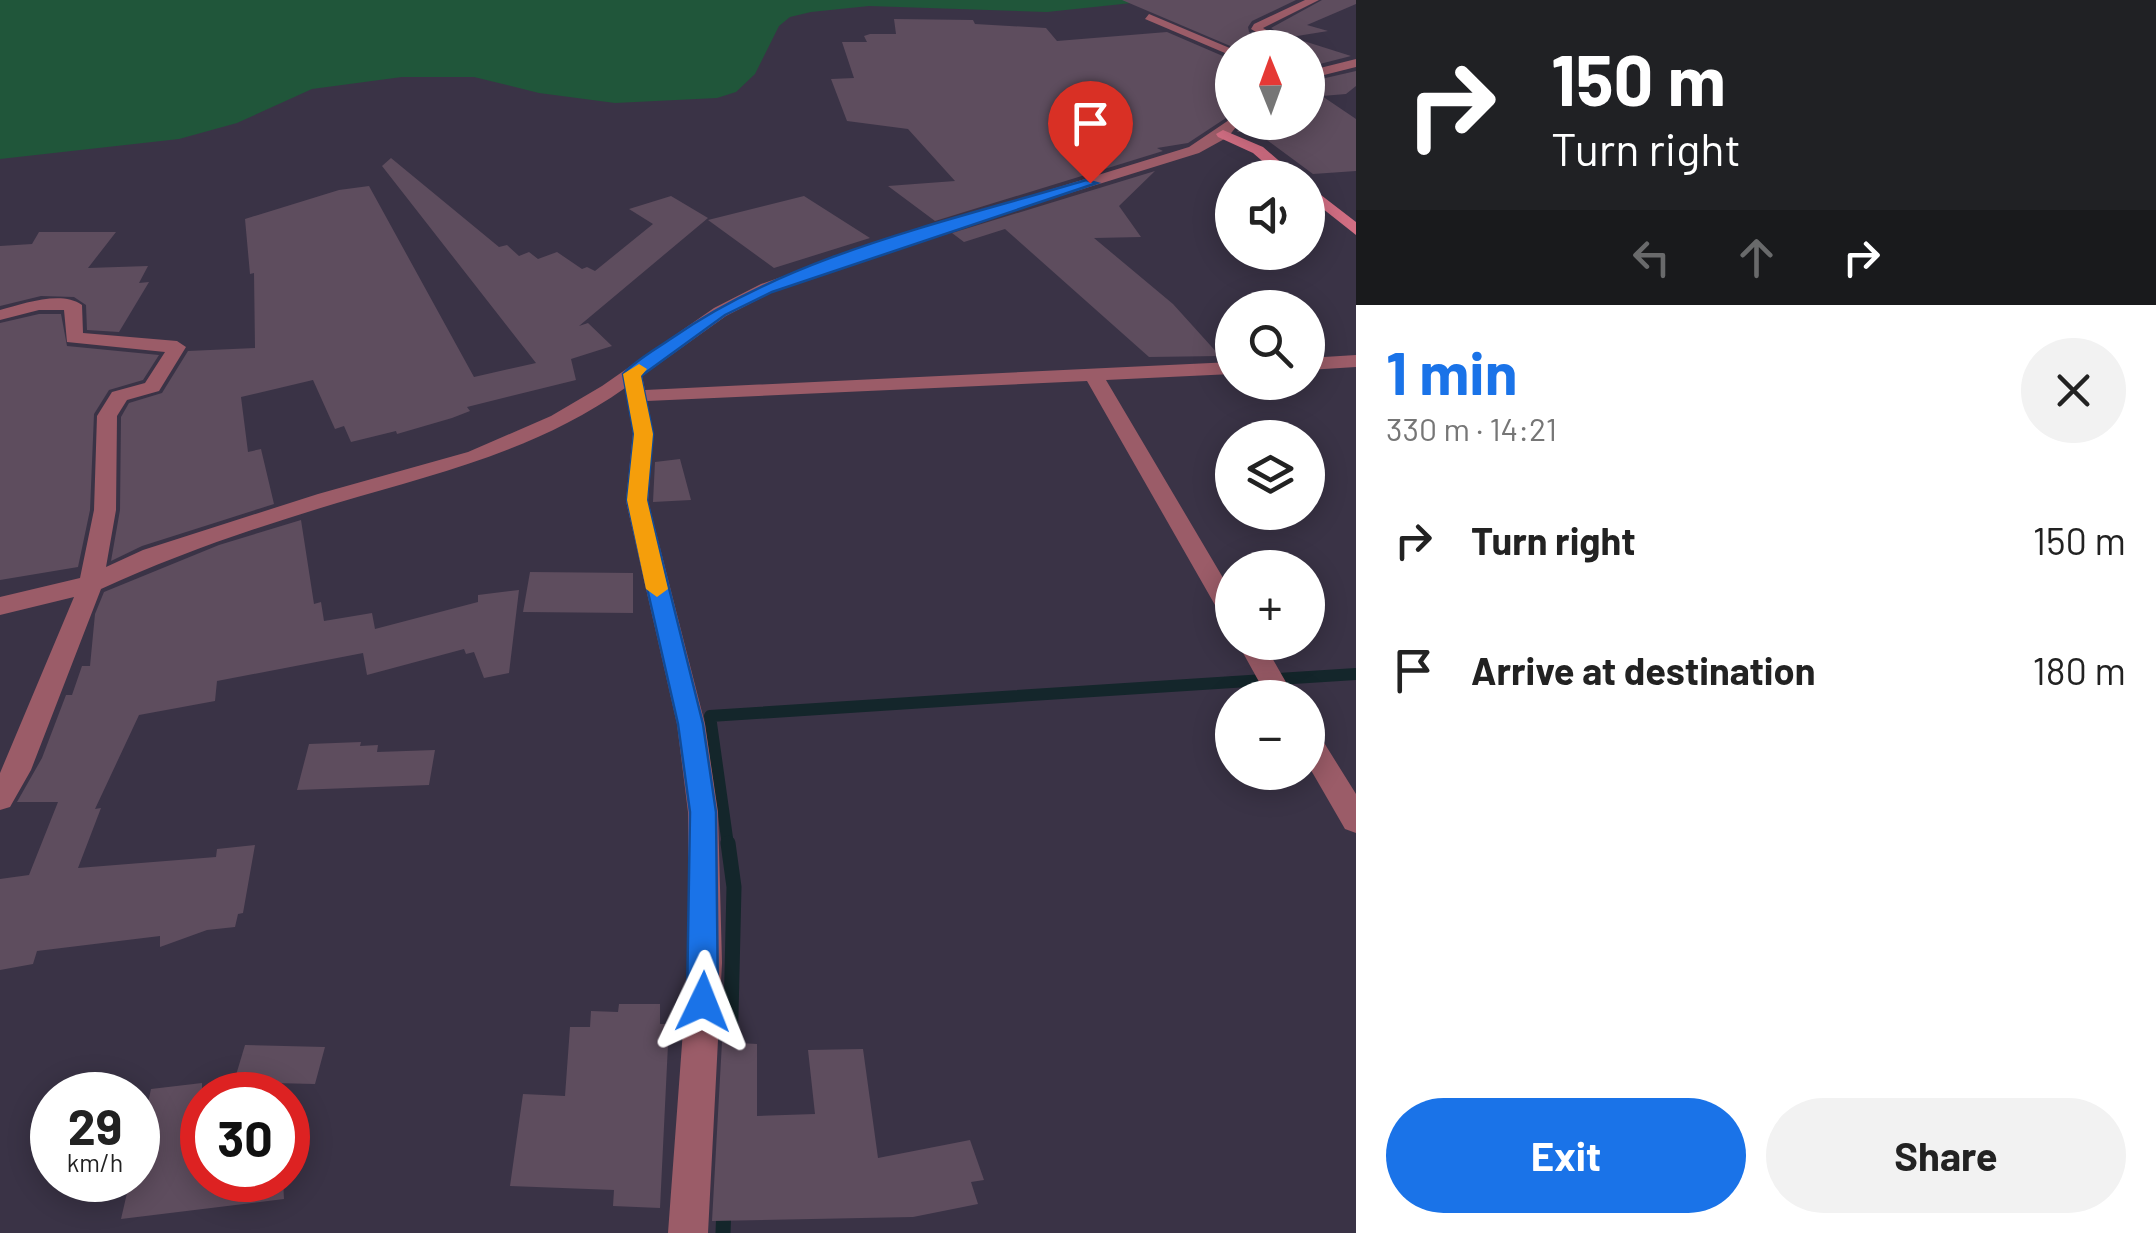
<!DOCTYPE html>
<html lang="en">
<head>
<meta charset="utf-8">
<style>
	body { margin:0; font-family:Barlow,sans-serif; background:#f2f2f2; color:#222; height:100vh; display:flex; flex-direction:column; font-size:38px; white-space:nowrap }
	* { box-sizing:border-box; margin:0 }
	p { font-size:32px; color:#767676 }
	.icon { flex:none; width:55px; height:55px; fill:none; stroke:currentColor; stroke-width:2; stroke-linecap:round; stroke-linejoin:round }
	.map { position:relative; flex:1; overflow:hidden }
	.details { display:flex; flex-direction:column; background:#fff; width:800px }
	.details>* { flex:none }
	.banner { background:#202124; color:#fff; overflow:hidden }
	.needle { width:65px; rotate:359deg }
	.controls { position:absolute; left:1215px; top:30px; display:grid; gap:20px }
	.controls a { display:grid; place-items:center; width:110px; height:110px; border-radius:50%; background:#fff; box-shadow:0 5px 25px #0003; font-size:50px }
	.speed { position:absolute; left:30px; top:1072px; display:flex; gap:20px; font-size:50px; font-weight:700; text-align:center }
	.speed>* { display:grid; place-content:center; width:130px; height:130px; border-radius:50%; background:#fff; box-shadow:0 5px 25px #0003; line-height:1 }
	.speed small { font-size:25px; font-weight:400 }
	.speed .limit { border:15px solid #d22; background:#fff; color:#111 }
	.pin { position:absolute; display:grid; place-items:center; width:85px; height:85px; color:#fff; margin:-102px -42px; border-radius:50% 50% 50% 0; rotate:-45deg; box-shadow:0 0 10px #0007 }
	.pin .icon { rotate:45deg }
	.me { position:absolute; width:110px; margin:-55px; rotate:2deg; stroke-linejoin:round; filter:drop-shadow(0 0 8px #0008) }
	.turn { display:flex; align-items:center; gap:35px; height:210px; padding:0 30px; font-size:45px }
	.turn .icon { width:130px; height:130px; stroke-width:2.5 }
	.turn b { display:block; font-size:70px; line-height:85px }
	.lanes { display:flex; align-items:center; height:95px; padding:0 30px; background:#0003; justify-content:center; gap:50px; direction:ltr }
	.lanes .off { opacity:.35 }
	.round { display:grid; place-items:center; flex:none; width:105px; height:105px; border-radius:52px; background:#f2f2f2 }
	.summary { display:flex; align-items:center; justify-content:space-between; height:170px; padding:0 30px }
	h1 { font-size:60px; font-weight:700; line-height:75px; color:#1a73e8 }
	.button { display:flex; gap:20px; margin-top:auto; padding:20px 30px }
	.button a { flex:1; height:115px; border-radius:60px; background:#1a73e8; color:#fff; font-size:40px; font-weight:700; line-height:115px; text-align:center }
	.button a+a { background:#f2f2f2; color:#222 }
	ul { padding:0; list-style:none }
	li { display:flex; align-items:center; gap:30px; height:130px; padding:0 30px }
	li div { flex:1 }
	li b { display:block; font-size:38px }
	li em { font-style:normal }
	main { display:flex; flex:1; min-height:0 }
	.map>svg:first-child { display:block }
</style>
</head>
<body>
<main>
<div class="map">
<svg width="1356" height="1233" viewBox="0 0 1356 1233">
	<rect width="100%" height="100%" fill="#3a3346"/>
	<!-- green -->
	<path fill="#20563a" d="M0 0H1160L1047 12 869 6 811 12 790 17 779 26 755 74 736 92 717 98 615 103 539 93 474 77H402L312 89 237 123 179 139 0 159Z"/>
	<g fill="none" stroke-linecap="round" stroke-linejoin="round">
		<!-- stream-far1 -->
		<path stroke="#14262b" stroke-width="12" d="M728 845 710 716 1356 674"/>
		<!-- stream -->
		<path stroke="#14262b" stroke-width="15" d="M728 843 734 887 730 1058
			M723 1233 724 1206"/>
	</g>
	<!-- building -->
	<path fill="#5e4d5e" d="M1122 0H1296L1252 21 1248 27 1249 32 1274 48H1235Z
		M1322 0H1356V4L1307 25 1328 31 1291 37 1351 56 1308 67V48H1301L1271 28Z
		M894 19 973 20 975 24 1046 28 1057 41 1167 32 1232 60V114L1188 143 1157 148 1163 151 935 221 888 186 955 181 908 129 847 121 831 79 854 78 842 42H867L864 36 870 34H896Z
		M1356 71V86L1346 94 1322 96 1356 119V171L1313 174 1256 132H1237L1244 122H1308V82Z
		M391 158 499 247 507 245 519 256 529 252 538 259 557 252 582 269 587 267 595 271 653 224 629 209 671 196 708 218 579 326 588 323 612 346 571 359 576 380 467 407 470 411 452 418 397 434 396 431 351 442 344 426 335 429 313 380 241 397 248 452 261 449 274 504 142 546 111 561 120 510 121 417 129 403 162 393 188 351 255 348 254 273 250 274 245 219 339 190 369 186 474 377 536 363 382 166Z
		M1155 171 1119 206 1141 237 1094 238 1173 304 1220 356 1149 357 1005 229 964 242 952 233Z
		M804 196 870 238 774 268 708 220Z
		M39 232H116L88 268 148 266 139 283 149 282 119 332 87 330 86 305 74 297 41 296 0 306V246L32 244Z
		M39 314H61L67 346 159 355 143 380 109 390 94 414 90 510 78 567 0 580V323Z
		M680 459 691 500 653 502 655 462Z
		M301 520 314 604 321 602 324 621 372 613 375 629 478 602V595L519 590 509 673 484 678 474 652 466 654 464 649 367 675 363 653 217 681 215 701 139 715 95 809 101 808 78 868 216 857 217 849 255 845 243 913 238 914 235 927 207 930 160 947V936L37 951 33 964 0 970V879L29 875 58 802H17L42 758 66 695H72L82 666H90L95 614 104 592 219 545Z
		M530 572 633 573V613L523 612Z
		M361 742 360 746 378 745 377 752 435 750 429 785 297 790 309 744Z
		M619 1004H660V1024H669L660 1208 613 1206 614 1190 510 1186 523 1094 565 1096 570 1027H590L591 1011 618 1012Z
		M722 1042 757 1044V1116L815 1114 808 1050 863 1049 878 1158 970 1140 984 1180 971 1182 978 1204 913 1217 712 1221Z
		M245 1045 325 1047 315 1084 273 1083 271 1095H230Z
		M202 1083V1180H283L284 1199 121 1219 130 1180H138V1149L151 1089Z"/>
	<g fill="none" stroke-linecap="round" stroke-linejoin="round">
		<!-- street -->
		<path fill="#9b5c68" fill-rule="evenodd" d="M1305 0H1319L1263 28 1297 48H1282L1251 29 1254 24Z
			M1149 14 1232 49V56L1145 19Z
			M1356 59V67L1308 79V71Z
			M1232 118V122H1240L1228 137 1199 153 902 245 773 292 726 316 642 376 645 390 1232 362V374L1106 380 1232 593V622L1223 619 1087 381 647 401 653 433 648 501 705 724 718 812 722 963 708 1233H668L688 963V812L677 724 626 501 633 433 625 388C536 451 438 473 337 503 257 527 177 554 101 589L31 770 10 807 0 810V773L74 597 0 615V597L80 578 94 510 97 416 112 392 145 383 165 352 67 342 64 310H39L0 320V310C23 304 61 290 82 305L83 333 177 341 186 347 159 391 127 400 117 416 116 510 106 567 143 550 318 494 468 452 551 416 602 386 714 308 761 284 890 239 1189 147Z
			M1356 355V367L1308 370V358Z
			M1237 642H1263L1295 698H1268Z
			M1308 730 1318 733 1356 794V833L1345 829 1308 765Z"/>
		<!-- secondary -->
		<path fill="#d16e83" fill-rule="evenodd" d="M1223 130 1263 147 1299 178H1282L1253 153 1218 137 1216 134Z
			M1308 185 1356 222V235L1308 197Z"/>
	</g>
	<!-- route -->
	<path fill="#1a73e8" stroke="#114b97" stroke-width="2.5" d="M1086 180 1097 183 772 292 725 315 641 376 653 434 647 500 703 724 716 812 718 1002 714 1013 703 1017 692 1013 687 1002 690 812 678 724 627 500 634 434 623 374C636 360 656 349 672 338 792 254 947 222 1086 180Z"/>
	<!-- slow -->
	<path fill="#f59e0b" d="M639 364 647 369 641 376 653 434 647 500 668 589 657 597 646 589 627 500 634 434 623 374Z"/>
</svg>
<div class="controls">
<a><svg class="needle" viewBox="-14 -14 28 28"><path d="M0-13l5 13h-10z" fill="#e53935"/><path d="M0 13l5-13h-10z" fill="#767676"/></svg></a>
<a><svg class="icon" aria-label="sound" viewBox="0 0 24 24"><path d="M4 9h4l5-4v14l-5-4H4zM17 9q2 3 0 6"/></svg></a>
<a><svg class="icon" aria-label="search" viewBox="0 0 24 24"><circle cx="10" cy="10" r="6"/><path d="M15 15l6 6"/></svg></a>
<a><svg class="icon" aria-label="layers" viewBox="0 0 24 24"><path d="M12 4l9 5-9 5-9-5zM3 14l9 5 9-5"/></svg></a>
<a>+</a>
<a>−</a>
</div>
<div class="speed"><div>29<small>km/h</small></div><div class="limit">30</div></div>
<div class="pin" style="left:1090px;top:183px;background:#d93025"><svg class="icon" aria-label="arrive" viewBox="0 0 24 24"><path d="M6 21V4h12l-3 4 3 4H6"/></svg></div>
<svg class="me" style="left:703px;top:1002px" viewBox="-20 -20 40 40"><path d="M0-17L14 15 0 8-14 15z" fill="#1a73e8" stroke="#fff" stroke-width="4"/></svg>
</div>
<section class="details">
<div class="banner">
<div class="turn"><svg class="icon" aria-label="right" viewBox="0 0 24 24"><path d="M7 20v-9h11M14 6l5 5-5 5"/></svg><div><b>150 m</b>Turn right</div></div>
<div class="lanes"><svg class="icon off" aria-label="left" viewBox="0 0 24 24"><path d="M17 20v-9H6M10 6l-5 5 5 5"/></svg><svg class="icon off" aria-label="ahead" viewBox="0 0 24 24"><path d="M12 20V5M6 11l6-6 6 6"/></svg><svg class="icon" aria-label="right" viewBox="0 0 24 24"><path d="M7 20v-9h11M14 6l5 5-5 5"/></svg></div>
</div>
<div class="summary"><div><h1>1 min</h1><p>330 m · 14:21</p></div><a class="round"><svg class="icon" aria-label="close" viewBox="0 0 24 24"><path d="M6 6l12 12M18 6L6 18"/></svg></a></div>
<ul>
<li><svg class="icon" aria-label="right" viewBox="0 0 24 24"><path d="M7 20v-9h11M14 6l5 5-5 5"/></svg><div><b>Turn right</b></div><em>150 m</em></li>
<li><svg class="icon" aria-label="arrive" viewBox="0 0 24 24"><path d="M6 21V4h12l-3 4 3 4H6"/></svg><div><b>Arrive at destination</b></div><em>180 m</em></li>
</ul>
<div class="button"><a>Exit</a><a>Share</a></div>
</section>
</main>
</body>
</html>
